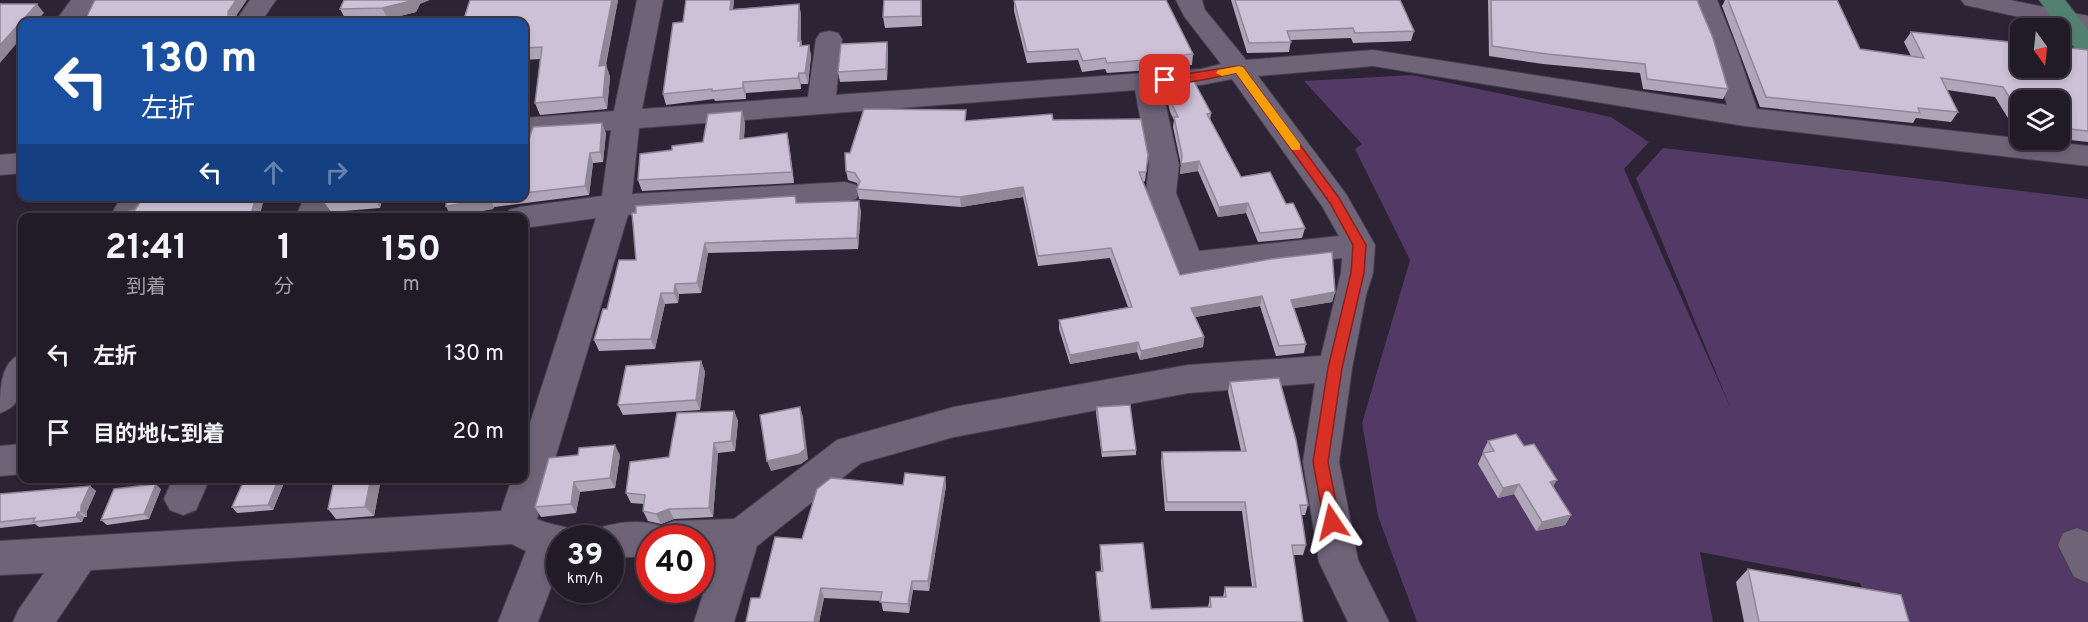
<!DOCTYPE html>
<html lang="ja">
<head>
<meta charset="utf-8">
<style>
	body { margin:0; font-family:Overpass,"Noto Sans JP",sans-serif; background:#2d2733; color:#f1f3f6; height:100vh; display:flex; flex-direction:column; font-size:22px; white-space:nowrap }
	* { box-sizing:border-box; margin:0 }
	p { font-size:20px; color:#a2a1a7 }
	.icon { flex:none; width:33px; height:33px; fill:none; stroke:currentColor; stroke-width:2; stroke-linecap:round; stroke-linejoin:round }
	.map { position:relative; flex:1; overflow:hidden }
	.details { position:absolute; left:18px; top:213px; width:510px; height:270px; display:flex; flex-direction:column; background:#211a27; border-radius:12px; box-shadow:0 3px 9px #0003,0 0 0 2px #3e3844 }
	.details>* { flex:none }
	.banner { position:absolute; left:18px; top:18px; width:510px; height:183px; border-radius:12px; box-shadow:0 3px 9px #0003,0 0 0 2px #3e3844; background:#1a4fa0; color:#fff; overflow:hidden }
	.needle { width:39px; rotate:165deg }
	.buttons { position:absolute; left:2010px; top:18px; display:grid; gap:12px }
	.buttons a { display:grid; place-items:center; width:60px; height:60px; border-radius:12px; background:#211a27; box-shadow:0 3px 9px #0003,0 0 0 2px #3e3844; font-size:30px }
	.speed { position:absolute; left:546px; top:525px; display:flex; gap:12px; font-size:30px; font-weight:700; text-align:center }
	.speed>* { display:grid; place-content:center; width:78px; height:78px; border-radius:50%; background:#211a27; box-shadow:0 3px 9px #0003,0 0 0 2px #3e3844; line-height:1 }
	.speed small { font-size:15px; font-weight:400 }
	.speed .limit { border:9px solid #d22; background:#fff; color:#111 }
	.pin { position:absolute; display:grid; place-items:center; width:51px; height:51px; color:#fff; margin:-26px; border-radius:12px; box-shadow:0 3px 9px #0006 }
	.me { position:absolute; width:66px; margin:-33px; rotate:350deg; stroke-linejoin:round; filter:drop-shadow(0 0 4px #0008) }
	.turn { display:flex; align-items:center; gap:21px; height:126px; padding:0 24px; font-size:27px }
	.turn .icon { width:78px; height:78px; stroke-width:2.5 }
	.turn b { display:block; font-size:42px; line-height:51px }
	.lanes { display:flex; align-items:center; height:57px; padding:0 24px; background:#0003; justify-content:center; gap:30px; direction:ltr }
	.lanes .off { opacity:.35 }
	.eta { display:flex; justify-content:space-evenly; align-items:center; height:102px; text-align:center }
	.eta b { font-size:36px; font-weight:700; line-height:42px }
	ul { padding:0; list-style:none }
	li { display:flex; align-items:center; gap:18px; height:78px; padding:0 24px }
	li div { flex:1 }
	li b { display:block; font-size:22px }
	li em { font-style:normal }
	.map>svg:first-child { display:block }
</style>
</head>
<body>
<div class="map">
<svg width="2088" height="622" viewBox="0 0 2088 622">
	<rect width="100%" height="100%" fill="#2c2334"/>
	<!-- green -->
	<path fill="#523966" d="M1412 75 1611 117 1649 142 1624 169 1731 409 1636 178 1663 148 2088 199V622H1878L1860 583 1700 552 1713 622H1417L1378 516 1362 423 1410 260 1355 149 1362 144 1304 81Z"/>
	<g fill="none" stroke-linecap="round" stroke-linejoin="round">
		<defs>
			<path id="minor" d="M71 0H97L81 22H55Z
				M250 0H276L261 22H235Z
				M637 0H663L642 109 808 97 816 39 820 33 829 31 838 33 842 39 836 95 1201 69 1221 64 1184 16 1176 0H1202L1205 10 1246 60 1373 50 1727 105 1710 47 1691 0H1717L1736 47 1757 109 2088 146V166L1745 126 1373 66 1258 76 1346 194 1375 245 1373 273 1366 295 1352 368 1339 462 1358 560 1389 622H1348L1319 562 1303 462 1315 383 1188 393 954 437 861 463 757 546 734 622H694L716 554H700V538H650V556L610 558V538H592L596 529C616 522 641 519 661 526L674 521 734 519 837 440 954 407 1188 365 1321 356 1341 273 1342 258 1188 276 1177 272 1146 193 1149 165 1135 90 639 128 632 194 845 182 856 185 860 192 856 199 845 202 628 215 537 519C549 525 561 525 574 530L578 538H560V564L538 622H498L526 551 512 544 91 570 56 622H13L19 609 44 573 0 575V541L501 511 512 478H524V442L596 218 524 228V218H505L509 210 520 207 602 196 611 130 524 136V118L614 111ZM1232 79 1322 206 1339 236 1199 251 1176 193 1179 165 1162 88 1201 85Z
				M1961 0H2010L2088 16V32L1965 5Z
				M22 153V173L0 175V155Z
				M122 196H152L140 218H109Z
				M305 196H335L326 218H295Z
				M22 353C25 378 27 404 0 413 0 388 0 363 22 353Z
				M22 444V474L0 476V446Z
				M173 478H210L196 510 183 515 170 510 164 499Z
				M2077 528 2088 532V583L2074 577 2058 545 2063 533Z"/>
			<path id="major" d="M2039 0H2065L2088 30V56L2079 54Z"/>
		</defs>
		<!-- minor casing -->
		<use href="#minor" stroke="#47404e" stroke-width="2"/>
		<!-- major casing -->
		<use href="#major" stroke="#47404e" stroke-width="2"/>
		<!-- minor -->
		<use href="#minor" fill="#6e6377" fill-rule="evenodd"/>
		<!-- major -->
		<use href="#major" fill="#528172" fill-rule="evenodd"/>
	</g>
	<!-- wall -->
	<path fill="#afa6b9" d="M618 0 606 65 610 77 607 109 540 115 535 103 540 59 524 60V22Z
		M686 0H734L733 9 799 4 801 15V41L802 46 809 45 811 56 808 84H801V89L746 93V99L715 101 714 99 666 105 663 94 683 22Z
		M922 0V26L885 28 883 17Z
		M1014 0 1193 54 1192 65 1181 66 1180 68 1107 73 1105 69 1082 72 1078 60 1027 63 1014 11Z
		M1231 0H1400L1414 31 1411 41 1353 43 1351 38 1291 40 1289 52 1247 53Z
		M1488 0H1697L1728 89 1723 99 1643 89 1640 73 1543 64 1489 56Z
		M1725 0H1837L1860 49 1911 56 1904 42 1911 32 2088 50V142L2061 139 2060 136V100H2020V124L2011 123 1995 97 1947 90 1958 112 1951 122 1916 118 1913 123 1760 107 1722 6Z
		M420 4 416 12 388 19 346 20 340 9Z
		M887 42 888 53 887 80 840 82 838 72Z
		M1166 80 1211 113 1210 120 1241 177 1286 204 1305 228 1302 238 1258 242 1246 213 1218 217 1198 171 1180 174 1181 165 1173 127 1174 120 1170 112 1165 90Z
		M1053 120 1148 155 1145 181 1143 182 1180 275 1335 292 1332 302 1294 308 1306 344 1304 353 1276 356 1260 306 1195 317 1204 337 1203 347 1140 360 1137 352 1070 364 1059 329V320L1128 307 1110 258 1038 266 1023 197 961 207 859 199 857 189 858 186 857 183 848 180 846 171 850 153 966 121Z
		M745 122 744 139 787 133 789 143 794 183 642 191 638 180 672 150 703 142Z
		M606 133 603 162 593 163 589 195 494 207 493 209 451 216 446 206 447 196H524V146Z
		M326 196H419L382 200 380 208 331 212 324 202Z
		M795 196 796 203 861 211 858 249 708 253 701 293 679 294 678 303 665 304 655 349 599 351 594 340 607 309 636 260Z
		M701 361 705 372 700 410 623 415 618 405Z
		M1230 382 1308 505 1305 515H1301L1306 545 1303 555H1293L1303 622H1100L1096 581V572H1101L1100 554V545L1151 609 1208 607 1210 597H1223L1225 587H1252L1242 511H1165L1161 462 1162 452 1241 451 1228 392Z
		M1097 407 1136 450V455L1102 457 1096 413Z
		M734 411 738 421 735 451 718 453 713 517 674 519 661 524 648 521 643 511 644 504 631 503 626 493 669 457Z
		M1488 441 1524 446 1553 487 1571 515 1565 525 1536 531 1514 494 1498 498 1478 464 1483 453H1484L1483 451Z
		M620 455 615 488 580 492 576 513 541 517 535 507 549 458Z
		M945 477 946 486 929 591 913 590 909 613 883 611 881 601 824 598 819 622H746L760 598 802 539 903 485Z
		M245 478H286L273 510 237 513 232 507Z
		M380 484 374 516 336 519 328 509Z
		M90 486 96 491 87 511V517H84L82 522 39 527 35 524 0 528V494Z
		M161 489 149 519 107 525 101 520Z
		M1748 569 1909 622H1744L1736 582Z"/>
	<!-- shaded-wall -->
	<path fill="#8f8796" d="M236 0H247L236 16 240 22H233L228 15V12Z
		M412 0H430L420 4 416 12 388 19 382 8Z
		M612 0H618L603 78 599 66Z
		M731 0H734L732 20 730 10Z
		M921 0H922V26L921 16Z
		M37 4 44 13 35 22H22V37L0 63V45Z
		M799 4 801 15V44V41L803 52 798 41Z
		M887 42 888 53 887 80 886 69Z
		M809 45 811 56 808 84 805 73Z
		M606 65 610 77 607 109 603 97Z
		M799 73 801 84V89L798 78Z
		M743 82 746 93V99L743 88Z
		M742 111 745 122 743 150 740 139Z
		M602 123 606 133 603 162 600 152Z
		M787 133 789 143 794 183 792 172Z
		M590 153 593 163 589 195 585 186Z
		M1199 161 1198 171 1180 174 1181 164Z
		M1023 187V197L961 207 960 197Z
		M256 196H265L259 218H250Z
		M374 196H380L382 200 380 208 374 198Z
		M489 197 494 207 493 209 451 216 446 206Z
		M859 201 861 211 858 249 857 238Z
		M1248 203 1246 213 1218 217 1219 207Z
		M705 243 708 253 701 293 697 283Z
		M675 284 679 294 678 303 674 293Z
		M1335 292 1332 302 1289 309 1291 300Z
		M661 293 665 304 655 349 651 339Z
		M1262 296 1260 306 1189 318 1191 308Z
		M1204 337 1203 347 1140 360 1141 351Z
		M1138 342 1137 352 1070 364V355Z
		M701 361 705 372 700 410 696 400Z
		M800 407 803 417 808 459 801 464 771 471 767 461Z
		M734 411 738 421 735 451 731 441Z
		M714 443 718 453 713 517 709 508Z
		M615 445 620 455 615 488 610 478Z
		M945 477 946 486 929 591 928 581Z
		M279 478H286L273 510 268 505Z
		M371 478H375L380 484 374 516 365 507Z
		M1557 480 1551 490 1550 482Z
		M574 482 580 492 576 513 571 504Z
		M156 484 161 489 149 519 144 514Z
		M1519 484 1514 494 1498 498 1503 488Z
		M90 486 96 491 87 511V517L81 512V506Z
		M669 509 674 519 661 524 656 514Z
		M78 512 84 517 82 522 76 517Z
		M1571 515 1565 525 1536 531 1542 522Z
		M912 581 913 590 909 613 908 604Z
		M821 588 824 598 819 622H814Z"/>
	<!-- building -->
	<path fill="#ccc1d7" stroke="#8f8796" stroke-width="1.5" d="M95 0H236L228 12V15H236L233 22H84Z
		M344 0H412L411 1 382 8 340 9Z
		M470 0H612L599 66 606 65 603 97 535 103 542 47 524 48V22H463Z
		M686 0H731L730 10 799 4 798 41H801L800 46 809 45 805 73H799L798 78 743 82V88L712 91V89L663 94 673 23 683 22Z
		M884 0H921V16L883 17Z
		M1014 0H1166L1193 54 1180 55 1182 57 1107 63 1105 58 1083 61 1078 49 1027 52Z
		M1235 0H1400L1414 31 1355 33 1353 28 1287 31 1291 42 1249 43Z
		M1491 0H1697L1713 38 1728 89 1647 79 1645 64 1547 54 1492 46Z
		M1728 0H1837L1860 49 1924 58 1911 32 2020 43V68H2060V47L2088 50V131L2070 129 2064 117H2060V100H2020V114L2019 113 2003 87 1941 78 1958 112 1918 108 1920 113 1766 97Z
		M0 4H37L0 45Z
		M887 42 886 69 838 72 841 44Z
		M1192 78 1211 113 1207 114 1241 177 1270 172 1286 204 1293 203 1305 228 1260 233 1248 203 1219 207 1199 161 1181 164 1182 155 1174 117H1178L1171 102 1166 80Z
		M864 109 966 110 965 121 1052 114 1053 120 1141 119 1148 155 1146 172H1139L1180 275 1271 259 1332 252 1335 292 1291 300 1306 344 1279 346 1262 296 1191 308 1204 337 1141 351 1138 342 1070 355 1059 320 1132 307 1111 248 1038 256 1023 187 960 197 857 189 860 181 855 173 846 171 845 153H850Z
		M742 111 740 139 787 133 792 172 638 180 640 154 672 150V146L703 142 708 114Z
		M602 123 600 152 590 153 585 186 524 193V146L527 145 533 127Z
		M144 196H256L250 218H126L129 211 135 210Z
		M326 196H374V198L324 202Z
		M447 196H494L489 197V199L446 206Z
		M795 196 796 203 859 201 857 238 705 243 697 283 675 284 674 293H661L651 339 594 340 603 309H607L619 260H636L632 213H636V206Z
		M701 361 696 400 618 405 626 366Z
		M1279 378 1296 440 1308 505H1300L1306 545H1292L1303 622H1101L1096 572 1103 571 1100 545 1143 543 1151 609 1211 607 1210 597H1226L1225 587H1256L1245 502H1167L1162 452 1246 451 1230 382Z
		M1130 405 1136 450 1102 452 1097 407Z
		M800 407 805 449 799 454 767 461 760 415Z
		M22 408V417L18 418Z
		M734 411 731 441 714 443 709 508 669 509 656 514 643 511 645 495 626 493 630 462 669 457 677 413Z
		M1516 434 1524 446 1534 444 1557 480 1550 482 1571 515 1542 522 1519 484 1503 488 1483 453 1494 451 1488 441Z
		M615 445 610 478 574 482 571 504 535 507 549 458 578 455 579 448Z
		M905 473 945 477 928 581H912L908 604 880 602 882 592 821 588 814 622H746L751 598H760L775 537 802 539 817 489 831 478 903 485Z
		M245 478H279L268 505 232 507Z
		M346 478H371L365 507 328 509 334 480Z
		M156 484 144 514 101 520 114 489Z
		M90 486 81 506V512H78L76 517 33 522 35 518 0 522V494Z
		M1748 569 1901 595 1909 622H1759Z"/>
	<!-- route -->
	<path fill="#d93025" stroke="#8d1f18" stroke-width="1.5" d="M1239 66 1243 67 1339 198 1366 245 1364 273 1342 368 1328 462 1340 522 1337 527 1332 529 1326 527 1324 522 1313 462 1328 368 1351 273 1353 245 1330 203 1236 73C1221 76 1171 89 1159 80 1163 76 1227 68 1239 66Z"/>
	<!-- slow -->
	<path fill="#f59e0b" d="M1239 66 1243 67 1300 144V150H1292L1236 73 1222 76 1216 73 1218 70Z"/>
</svg>
<div class="buttons">
<a><svg class="needle" viewBox="-14 -14 28 28"><path d="M0-13l5 13h-10z" fill="#e53935"/><path d="M0 13l5-13h-10z" fill="#a2a1a7"/></svg></a>
<a><svg class="icon" aria-label="layers" viewBox="0 0 24 24"><path d="M12 4l9 5-9 5-9-5zM3 14l9 5 9-5"/></svg></a>
</div>
<div class="speed"><div>39<small>km/h</small></div><div class="limit">40</div></div>
<div class="pin" style="left:1165px;top:80px;background:#d93025"><svg class="icon" aria-label="arrive" viewBox="0 0 24 24"><path d="M6 21V4h12l-3 4 3 4H6"/></svg></div>
<svg class="me" style="left:1332px;top:522px" viewBox="-20 -20 40 40"><path d="M0-17L14 15 0 8-14 15z" fill="#d93025" stroke="#fff" stroke-width="4"/></svg>
<div class="banner">
<div class="turn"><svg class="icon" aria-label="left" viewBox="0 0 24 24"><path d="M17 20v-9H6M10 6l-5 5 5 5"/></svg><div><b>130 m</b>左折</div></div>
<div class="lanes"><svg class="icon" aria-label="left" viewBox="0 0 24 24"><path d="M17 20v-9H6M10 6l-5 5 5 5"/></svg><svg class="icon off" aria-label="ahead" viewBox="0 0 24 24"><path d="M12 20V5M6 11l6-6 6 6"/></svg><svg class="icon off" aria-label="right" viewBox="0 0 24 24"><path d="M7 20v-9h11M14 6l5 5-5 5"/></svg></div>
</div>
<section class="details">
<div class="eta">
<div><b>21:41</b><p>到着</p></div>
<div><b>1</b><p>分</p></div>
<div><b>150</b><p>m</p></div>
</div>
<ul>
<li><svg class="icon" aria-label="left" viewBox="0 0 24 24"><path d="M17 20v-9H6M10 6l-5 5 5 5"/></svg><div><b>左折</b></div><em>130 m</em></li>
<li><svg class="icon" aria-label="arrive" viewBox="0 0 24 24"><path d="M6 21V4h12l-3 4 3 4H6"/></svg><div><b>目的地に到着</b></div><em>20 m</em></li>
</ul>
</section>
</div>
</body>
</html>
